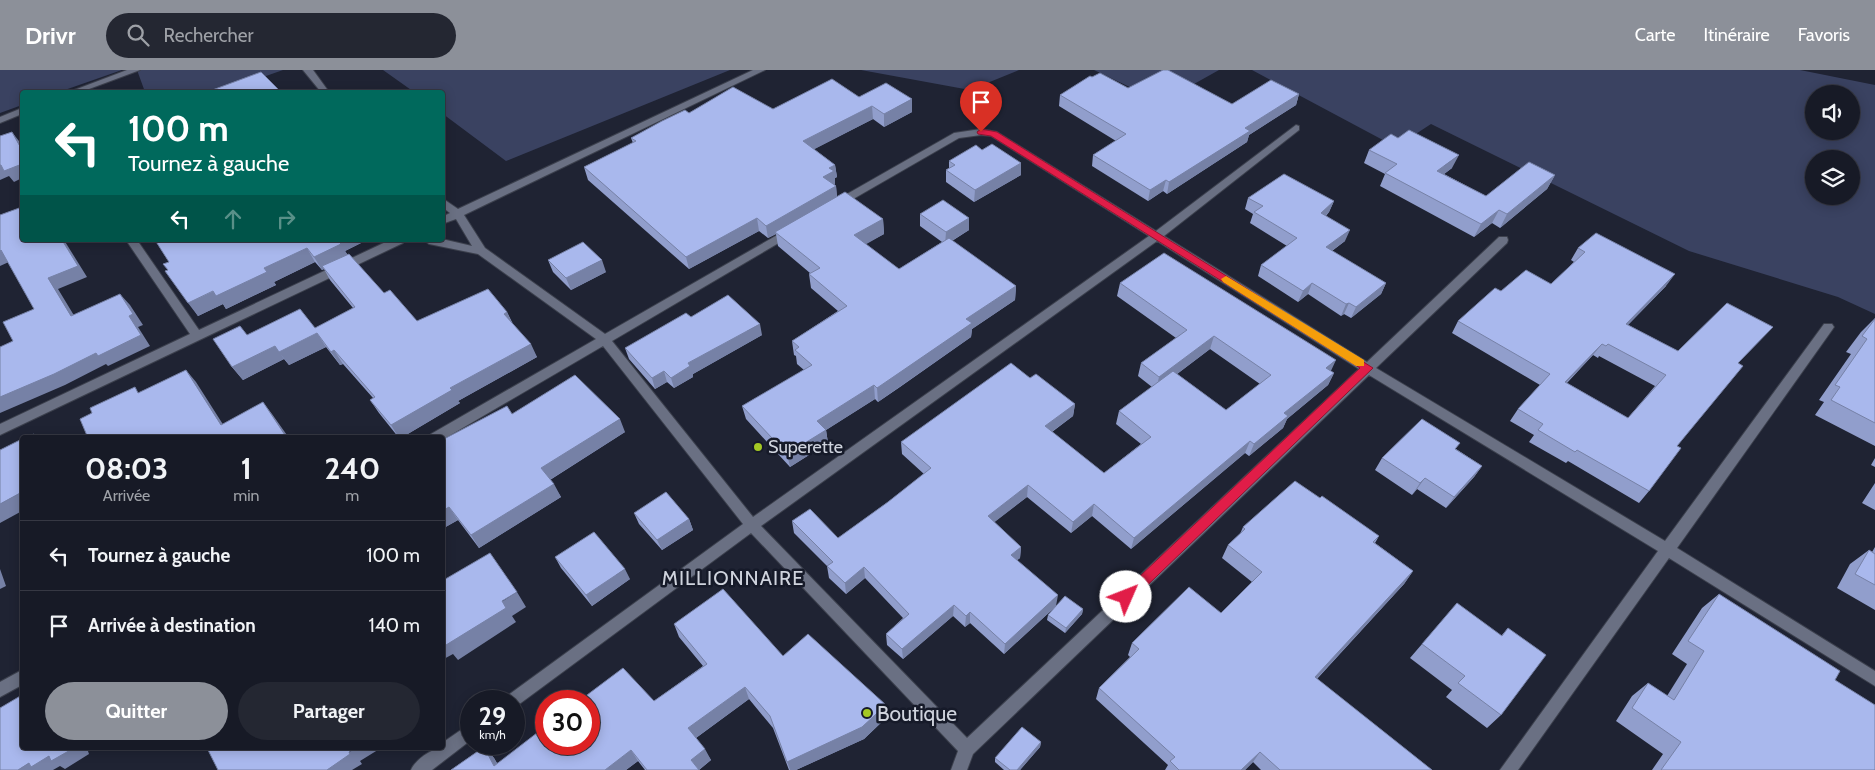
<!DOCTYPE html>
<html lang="fr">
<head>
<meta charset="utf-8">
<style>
	body { margin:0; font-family:Cabin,sans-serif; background:#242732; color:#f1f3f6; height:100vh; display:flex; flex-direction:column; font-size:19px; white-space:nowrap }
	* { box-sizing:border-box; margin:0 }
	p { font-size:16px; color:#9ea1a7 }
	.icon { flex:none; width:28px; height:28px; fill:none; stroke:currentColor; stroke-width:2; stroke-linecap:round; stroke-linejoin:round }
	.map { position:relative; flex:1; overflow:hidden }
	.details { position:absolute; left:20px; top:365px; width:425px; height:315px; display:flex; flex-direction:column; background:#171a26; border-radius:5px; box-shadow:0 2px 12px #0003,0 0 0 1px #363843 }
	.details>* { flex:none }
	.top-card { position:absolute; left:20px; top:20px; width:425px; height:152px; border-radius:5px; box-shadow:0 2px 12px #0003,0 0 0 1px #363843; background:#00695c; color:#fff; overflow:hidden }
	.controls { position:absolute; left:1805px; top:15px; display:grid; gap:10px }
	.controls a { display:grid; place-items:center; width:55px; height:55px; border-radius:50%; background:#171a26; box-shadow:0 2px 12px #0003,0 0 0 1px #363843; font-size:25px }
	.speed { position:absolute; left:460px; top:620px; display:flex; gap:10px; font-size:25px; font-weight:700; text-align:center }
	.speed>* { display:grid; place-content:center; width:65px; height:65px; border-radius:50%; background:#171a26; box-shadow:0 2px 12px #0003,0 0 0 1px #363843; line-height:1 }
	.speed small { font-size:12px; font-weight:400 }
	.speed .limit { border:8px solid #d22; background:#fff; color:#111 }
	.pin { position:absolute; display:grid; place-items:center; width:42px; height:42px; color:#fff; margin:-51px -21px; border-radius:50% 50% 50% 0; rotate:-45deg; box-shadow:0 0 5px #0007 }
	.pin .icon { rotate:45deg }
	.me { position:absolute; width:55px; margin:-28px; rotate:46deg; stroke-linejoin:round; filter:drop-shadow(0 0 4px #0008) }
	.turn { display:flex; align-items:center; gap:18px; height:105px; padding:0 25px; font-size:22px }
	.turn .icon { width:65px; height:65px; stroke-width:2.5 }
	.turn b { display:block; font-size:35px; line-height:42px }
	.lanes { display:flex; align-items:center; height:48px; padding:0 25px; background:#0003; justify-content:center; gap:25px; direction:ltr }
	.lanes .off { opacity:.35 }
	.eta { display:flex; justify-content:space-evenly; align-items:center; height:85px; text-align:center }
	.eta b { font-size:30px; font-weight:700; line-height:35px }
	.action { display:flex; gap:10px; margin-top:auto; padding:10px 25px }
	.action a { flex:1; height:58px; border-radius:30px; background:#8c9099; color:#fff; font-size:20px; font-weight:700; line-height:58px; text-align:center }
	.action a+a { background:#242732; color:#f1f3f6 }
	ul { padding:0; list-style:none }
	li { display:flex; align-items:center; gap:15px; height:70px; padding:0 25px; border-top:1px solid #363843 }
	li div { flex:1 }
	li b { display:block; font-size:19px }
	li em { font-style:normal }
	header { display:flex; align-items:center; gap:30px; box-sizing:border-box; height:70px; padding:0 25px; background:#8c9099; color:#fff }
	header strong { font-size:24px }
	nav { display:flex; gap:28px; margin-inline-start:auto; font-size:18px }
	.search { width:350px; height:45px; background:#242732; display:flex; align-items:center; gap:12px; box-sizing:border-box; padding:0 18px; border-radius:28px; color:#9ea1a7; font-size:19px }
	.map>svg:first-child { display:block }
</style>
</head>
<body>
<header>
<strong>Drivr</strong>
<div class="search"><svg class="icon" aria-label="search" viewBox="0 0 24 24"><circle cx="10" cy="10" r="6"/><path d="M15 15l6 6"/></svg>Rechercher</div>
<nav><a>Carte</a><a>Itinéraire</a><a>Favoris</a></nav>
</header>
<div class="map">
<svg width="1875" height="700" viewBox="0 0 1875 700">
	<rect width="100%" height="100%" fill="#1f2333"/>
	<!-- green -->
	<path fill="#3a4261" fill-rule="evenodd" d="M0 0H122L59 22H22V35L0 43Z
		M137 0H283L221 22H145Z
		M383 0H730L506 91 443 44 442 22H414Z
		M861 0H1019L970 20Z
		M1094 0H1219L1194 14 1136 20Z
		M1252 0H1800L1875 15V244L1838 227 1689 181 1431 54 1396 77ZM1814 24H1851V61H1814ZM1814 89H1851V126H1814Z"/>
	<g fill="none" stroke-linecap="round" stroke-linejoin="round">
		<defs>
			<path id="minor" d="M127 0H140L81 22H69Z
				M303 0H313L329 22H321Z
				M753 0H765L464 145 485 178 605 264 786 160H794V164L612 271 753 447 1149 166 991 66 981 65 959 68 841 136H833V132L954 63 981 59 997 62 1156 161 1296 55 1299 56V60L1164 166 1367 292 1499 167H1507L1508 170 1507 173 1376 298 1665 471 1824 254H1832L1834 257 1832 260 1677 478 1875 601V616L1669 488 1518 700H1500L1658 481 1369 305 973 684 967 700H951L958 681 751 463 514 638V631H504L507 626 743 454 603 276 442 370V368H429L431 364 596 269 478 184 429 174 424 170 442 169 472 176 456 149 442 154V147L450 143 442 137V128L458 139ZM1157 171 1359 299 967 668 761 456Z
				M22 38V44L0 53V47Z
				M126 170H137L199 260 390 170H404L403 173 0 365V354L190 264Z
				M22 600V615L0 627V612Z
				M471 653V670L432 700H411C415 690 432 678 442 678V673Z"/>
		</defs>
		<!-- minor casing -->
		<use href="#minor" stroke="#3c404d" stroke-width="2"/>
		<!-- minor -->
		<use href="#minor" fill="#6a7083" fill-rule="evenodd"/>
	</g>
	<!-- wall -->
	<path fill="#919ecc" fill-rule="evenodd" d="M1092 7 1128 18 1232 34 1299 24 1296 35 1249 65 1247 72 1167 124 1163 121 1148 131 1092 96 1093 85 1116 71 1059 36 1060 25Z
		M859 27 912 42 884 57 873 49 814 79 835 95 837 107 835 108V114L834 115 836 116 837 127 883 149 884 164 865 174 899 199 942 172 920 156V144L969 148V160L952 171 1016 216 1015 230 972 259 971 267 900 317 878 332 875 329 826 360 828 373 790 397 746 349 742 336 804 300 797 294 796 286 794 285 792 271 838 241 811 218 809 204 810 203 778 176 776 164 768 168 759 161 689 199 588 110 584 97 633 73 631 68 689 43 773 39Z
		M982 80 1021 93V105L974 132 946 112V100L949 98V91Z
		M1369 80 1452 98 1444 104 1486 126 1555 105 1547 119 1500 158 1492 153 1474 167 1380 116 1385 104 1364 93Z
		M1248 128 1334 131 1329 142 1326 146 1345 171 1332 181 1386 213 1381 224 1351 248 1344 244 1341 246 1308 224 1298 232 1258 206 1261 195 1287 176 1250 153 1253 144 1245 139Z
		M155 170H367L345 181 347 184 384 223 417 251 507 242 513 254 537 287 458 331 460 333 401 368H399L379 343 370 330 373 328 343 294 340 295 326 277 289 295 284 289 243 310 232 297 247 265 315 258 353 238 330 210 324 199 322 200 315 192 274 212 276 215 226 239 223 234 198 246 168 200 169 192Z
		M1578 178 1666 216 1628 255 1678 281 1738 293 1677 376 1649 421 1639 433 1568 391 1566 393 1529 372 1534 365 1510 351 1518 339 1540 315 1452 263 1458 251 1551 214 1574 192 1571 190ZM1593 285 1598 288 1599 286 1655 316 1628 348 1567 313Z
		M548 190 606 202 571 220 553 202Z
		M1120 213 1331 301 1334 303 1328 315 1287 349 1283 358 1249 386 1245 383 1131 479 1092 446 1071 463 1027 427 994 452 1021 477 1020 488 1017 490 1056 536 1083 539 1082 544 1065 563 1047 550 1048 545 1054 538 1004 584 970 553 965 557 953 546 903 589 887 575 886 564 903 548 865 508 846 524 829 508 827 496 794 463 792 451 838 468 888 432 924 404 902 384 901 372 1030 308 1075 334 1073 346 1052 362 1104 403 1141 374 1116 354 1119 341 1152 317 1138 306 1141 293 1176 268 1117 226ZM1210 279 1260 314 1226 340 1177 304Z
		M691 247 762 265 693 304V307L674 318 667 312 655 319 629 289 625 278Z
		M1875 248V376L1815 345 1824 332 1819 330 1851 284 1846 282 1861 262Z
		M512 344 625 362 550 410 561 427 479 478 458 450 442 459V370Z
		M1456 379 1482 396 1474 407 1446 438 1417 419 1412 425 1375 400 1382 388Z
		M1875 388V397L1871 395Z
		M1875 413V440L1862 433Z
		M1320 428 1379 466 1375 473 1413 501 1404 514 1317 609 1432 700H1261L1253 692 1245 700H1165L1168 695 1096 629 1099 618 1130 587 1128 585 1132 573 1221 543 1252 512 1222 488 1228 475 1240 464 1243 457Z
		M634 443 689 449 693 460 662 480 639 454Z
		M1875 477V540L1837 518 1850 494 1869 480 1872 482Z
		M555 487 630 509 592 536 561 498Z
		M1719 524 1835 610 1875 700H1652L1663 684 1616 651 1632 626 1648 613 1667 626 1687 594 1672 584 1702 538Z
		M674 554 783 586 887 647 864 669 796 700H789L773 658 749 629 696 668 711 690 699 700H645L638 691 626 700H451L484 677 494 688 497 693 654 631 703 596 679 567Z
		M1508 558 1501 645 1487 658 1446 627 1452 620 1410 588 1422 574 1502 565Z
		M1041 672 1040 677 1020 700H1004L995 692V688Z"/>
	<!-- shaded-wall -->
	<path fill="#7681a6" d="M1299 24 1296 35 1249 65 1247 72 1167 124 1169 112 1245 58Z
		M912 29V42L884 57V44Z
		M872 36 873 49 805 84 803 71Z
		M12 62 22 75V80Z
		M1459 85 1452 98 1431 114 1437 101Z
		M1021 93V105L974 132 975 120Z
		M22 94V108L14 112 9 106 0 110V95Z
		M835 95 837 107 835 108V114L825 120 823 107 829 98Z
		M1555 105 1547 119 1500 158 1507 144Z
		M1166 110 1163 121 1148 131 1150 120Z
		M836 116 837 129 775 162 776 164 768 168 766 156Z
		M1334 131 1329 142 1317 154 1321 143Z
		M1499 140 1492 153 1474 167 1481 154Z
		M757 148 759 161 689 199 686 187Z
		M969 148V160L945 175 946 162Z
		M883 149 884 164 856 180 854 165Z
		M1350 160 1345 171 1322 188 1326 177Z
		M62 170H64L87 207 58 219 81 257 71 246 48 208Z
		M337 170H367L345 181 349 187 322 196 324 199 322 200 314 187Z
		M307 178 315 192 274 212 276 215 226 239 223 234 198 246 188 233 264 198Z
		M1 180 11 191 0 196V181Z
		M602 190 606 202 571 220 566 208Z
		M1675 204 1666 216 1617 266 1626 254Z
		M1312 213 1308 224 1298 232 1303 221Z
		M1386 213 1381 224 1351 248 1356 237Z
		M1016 216 1015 230 972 259 971 267 878 332 877 318 966 249Z
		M120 224 130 235 143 255 138 257 150 276 108 296 106 294 65 315 0 343V327L129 246Z
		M1349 233 1344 244 1341 246 1346 234Z
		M507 242 513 255 504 244Z
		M760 254 762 265 693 304V307L674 318 671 308 688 293Z
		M317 263 326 277 289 295 279 282Z
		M1214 266 1210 279 1156 320 1159 307Z
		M531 274 537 287 458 331 460 333 401 368H399L391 355 450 318Z
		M1602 274 1593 285 1556 323 1565 312Z
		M275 276 284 289 243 310 232 297Z
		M334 280 343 294 340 295 331 282Z
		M1336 290 1330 303 1326 298Z
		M186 300 196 312 231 367 221 355Z
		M664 301 667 312 655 319 652 308Z
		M1334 303 1328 315 1287 349 1283 358 1249 386 1254 374 1284 343Z
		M874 315 875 329 826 360 828 373 790 397 787 384 817 351Z
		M263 332 272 344 289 368H287Z
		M1075 334 1073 346 1043 368 1045 356Z
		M620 349 625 362 548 411 541 398Z
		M1250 371 1245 383 1131 479 1134 468Z
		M1482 396 1474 407 1446 438 1454 427Z
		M1425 408 1417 419 1412 425 1420 413Z
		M554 414 561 427 479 478 471 465Z
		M1028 415 1027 427 987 458 988 446Z
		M22 422V441L0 453V434Z
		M1094 434 1092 446 1071 463 1073 452Z
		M449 437 458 450 442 459V441Z
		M689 449 693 460 662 480 657 470Z
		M1021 477 1020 488 1010 496 1011 485Z
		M864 497 865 508 846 524 845 513Z
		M0 499 6 516 0 519Z
		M625 499 630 509 592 536 586 525Z
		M1413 501 1404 514 1307 619 1315 607Z
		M517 522 526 537 512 546 516 552 458 590 453 584 442 590V570Z
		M1058 525 1056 536 1004 584 1005 574Z
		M954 535 953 546 903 589 902 579Z
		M1083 539 1082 544 1065 563 1066 558Z
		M970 542V553L965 557 966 546Z
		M745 617 749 629 693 670 688 658Z
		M886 635 887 647 864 669 796 700H790L787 692Z
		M1041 672 1040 677 1020 700H1017Z
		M484 677 494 688 500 700 494 696Z
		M74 678H94L88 681 89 684 65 699 60 696 53 700H18L29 693Z
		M355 678H381L360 691 362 694 352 700H327Z
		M705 679 711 690 699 700 691 690Z
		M631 680 638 691 626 700H605Z
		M1260 682 1253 692 1245 700H1241Z"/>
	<!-- building -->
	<path fill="#a9b8ed" stroke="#7681a6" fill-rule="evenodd" d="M1163 0H1168L1232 34 1271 10 1299 24 1245 58 1250 61 1169 112 1166 110 1150 120 1093 85 1126 64 1060 25 1090 6 1092 7 1100 3 1128 18Z
		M261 2 281 22H207Z
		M832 9 859 27 886 13 912 29 884 44 872 36 803 71 835 95 829 98 834 101 823 107 836 116 766 156 757 148 686 187 584 97 636 71 631 68 662 51 685 40 689 43 733 17 773 39Z
		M1409 60 1459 85 1437 101 1486 126 1529 92 1555 105 1507 144 1499 140 1481 154 1385 103 1397 94 1369 80 1391 64 1398 68Z
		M12 62 22 80V94L4 101 1 95H0V66Z
		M992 74 1021 93 975 120 946 100 955 95 949 91 976 75 982 80Z
		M1284 104 1334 131 1321 143 1350 160 1326 177 1386 213 1356 237 1349 233 1346 234 1312 213 1303 221 1261 195 1297 168 1254 142 1263 136 1248 128Z
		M845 122 883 149 854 165 899 199 949 168 1016 216 966 249 972 253 899 303 877 318 874 315 817 351 826 360 787 384 742 336 812 295 795 280 799 277 792 271 847 236 809 204 820 198 775 162Z
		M943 130 969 148 946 162 920 144Z
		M22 137V170H62L78 196 48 208 71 246 120 224 133 244 129 246 141 265 98 286 96 283 54 304 0 327V277L13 271 3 252 34 239 1 180 0 181V145Z
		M1596 163 1675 204 1626 254 1678 281 1727 233 1773 257 1738 293 1743 296 1677 376 1681 378 1649 421 1577 380 1575 382 1538 360 1543 354 1518 339 1550 304 1458 251 1495 218 1501 221 1526 200 1551 214 1585 182 1578 178ZM1602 274 1606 276 1608 274 1666 305 1628 348 1565 312Z
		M155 170H337L341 174 314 187 307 178 264 198 267 202 216 226 213 221 188 233 165 201 168 200 163 194 169 192Z
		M583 172 602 190 566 208 548 190Z
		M1164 183 1336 290 1326 298 1334 303 1284 343 1288 346 1254 374 1250 371 1134 468 1094 434 1073 452 1028 415 988 446 1021 477 1011 485 1058 525 1005 574 970 542 966 546 954 535 902 579 886 564 909 544 864 497 845 513 827 496 833 492 792 451 810 439 838 468 888 432 931 398 901 372 1011 293 1030 308 1036 304 1075 334 1045 356 1104 403 1151 367 1119 341 1173 301 1226 340 1271 305 1214 266 1159 307 1141 293 1187 260 1120 213Z
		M349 184 384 223 390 220 417 251 488 219 507 242 504 244 531 274 450 318 452 320 391 355 370 330 375 327 334 280 331 282 317 263 279 282 275 276 232 297 213 269 240 256 247 265 300 239 315 258 355 237 322 196Z
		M728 225 760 254 688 293 690 296 671 308 664 301 652 308 625 278 686 243 691 247Z
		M1875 249V353L1831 330 1840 317 1835 315 1867 269 1862 266Z
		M186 300 221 355 263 332 287 368H88L80 349 92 343 90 338 135 317 138 323Z
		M575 305 620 349 541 398 554 414 471 465 449 437 442 441V370L507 336 512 344Z
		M1422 349 1460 373 1455 379 1482 396 1454 427 1425 408 1420 413 1382 388Z
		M34 364 36 368H26Z
		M22 369V422L0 434V380Z
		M1295 411 1320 428 1322 426 1379 466 1373 472 1413 501 1315 607 1432 700H1280L1260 682 1241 700H1179L1170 691 1175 687 1099 618 1139 579 1132 573 1189 517 1221 543 1262 502 1228 475 1245 459 1243 457Z
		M666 422 689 449 657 470 634 443Z
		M594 462 625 499 586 525 555 487Z
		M1869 480 1875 484V515L1855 504Z
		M490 483 517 522 502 531 506 538 446 575 442 570V511Z
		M723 519 783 586 808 564 886 635 862 657 787 692 770 646 745 617 688 658 705 679 691 690 699 700H647L631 680 605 700H451L484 677 494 696 546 656V674H589V631H579L623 598 654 631 707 594 674 554Z
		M1719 524 1840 601 1835 610 1875 635V700H1661L1681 672 1632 638 1648 613 1674 630 1704 581 1688 571Z
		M1065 526 1083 539 1066 558 1048 545Z
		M1457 533 1502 566 1508 558 1546 585 1501 645 1458 613 1465 606 1422 574Z
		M22 625V678H74L51 691 49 686 31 697 29 693 18 700H0V638Z
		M1022 657 1041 672 1017 700H1010L995 688Z
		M207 678H355L349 682 350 684 327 700H218Z"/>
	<!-- route -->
	<path fill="#e11d48" stroke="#92132f" d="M981 59 997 62 1373 298 1131 531 1126 533 1122 531 1120 527 1122 523 1360 298 991 66 978 64 977 62Z"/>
	<!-- slow -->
	<path fill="#f59e0b" d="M1226 206 1364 290V296H1356L1223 212 1221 209Z"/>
	<!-- markers -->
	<g fill="#a4c824" stroke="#161a29" stroke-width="2">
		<circle cx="758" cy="377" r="5"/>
		<circle cx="867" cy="643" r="5"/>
	</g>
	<g text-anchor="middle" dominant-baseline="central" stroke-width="5" stroke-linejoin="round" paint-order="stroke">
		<!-- poi labels -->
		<g font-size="18" fill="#cfd3dd" stroke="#161a29" text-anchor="start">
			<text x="768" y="377">Superette</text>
		</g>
		<!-- quarter labels -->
		<g font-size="20" letter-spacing="1" fill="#cfd3dd" stroke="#161a29">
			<text x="733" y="508">MILLIONNAIRE</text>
		</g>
		<!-- near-poi labels -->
		<g font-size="21" fill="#cfd3dd" stroke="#161a29" text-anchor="start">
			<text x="877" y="643">Boutique</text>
		</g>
	</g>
</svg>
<div class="controls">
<a><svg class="icon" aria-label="sound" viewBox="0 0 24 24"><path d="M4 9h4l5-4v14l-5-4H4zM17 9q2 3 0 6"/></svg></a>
<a><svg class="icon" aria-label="layers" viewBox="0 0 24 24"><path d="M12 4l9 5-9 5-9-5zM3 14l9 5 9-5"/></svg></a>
</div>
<div class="speed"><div>29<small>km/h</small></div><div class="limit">30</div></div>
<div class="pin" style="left:981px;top:62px;background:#d93025"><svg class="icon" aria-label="arrive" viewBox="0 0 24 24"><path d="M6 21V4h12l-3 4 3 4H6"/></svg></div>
<svg class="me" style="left:1126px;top:527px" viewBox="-20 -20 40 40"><circle r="19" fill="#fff"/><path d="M0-13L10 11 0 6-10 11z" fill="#e11d48"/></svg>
<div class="top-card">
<div class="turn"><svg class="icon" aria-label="left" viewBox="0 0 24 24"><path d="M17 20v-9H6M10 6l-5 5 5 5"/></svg><div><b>100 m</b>Tournez à gauche</div></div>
<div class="lanes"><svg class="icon" aria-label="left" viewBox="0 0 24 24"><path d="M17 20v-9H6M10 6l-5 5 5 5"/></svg><svg class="icon off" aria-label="ahead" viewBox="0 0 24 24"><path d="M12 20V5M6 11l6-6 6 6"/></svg><svg class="icon off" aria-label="right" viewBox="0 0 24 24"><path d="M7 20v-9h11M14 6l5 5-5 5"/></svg></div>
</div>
<section class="details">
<div class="eta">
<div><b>08:03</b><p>Arrivée</p></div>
<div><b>1</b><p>min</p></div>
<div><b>240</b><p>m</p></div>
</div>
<ul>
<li><svg class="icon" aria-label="left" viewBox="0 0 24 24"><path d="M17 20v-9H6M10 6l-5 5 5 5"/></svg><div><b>Tournez à gauche</b></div><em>100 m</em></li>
<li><svg class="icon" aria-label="arrive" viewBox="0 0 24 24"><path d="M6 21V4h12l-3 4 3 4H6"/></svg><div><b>Arrivée à destination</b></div><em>140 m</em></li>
</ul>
<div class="action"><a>Quitter</a><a>Partager</a></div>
</section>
</div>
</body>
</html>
